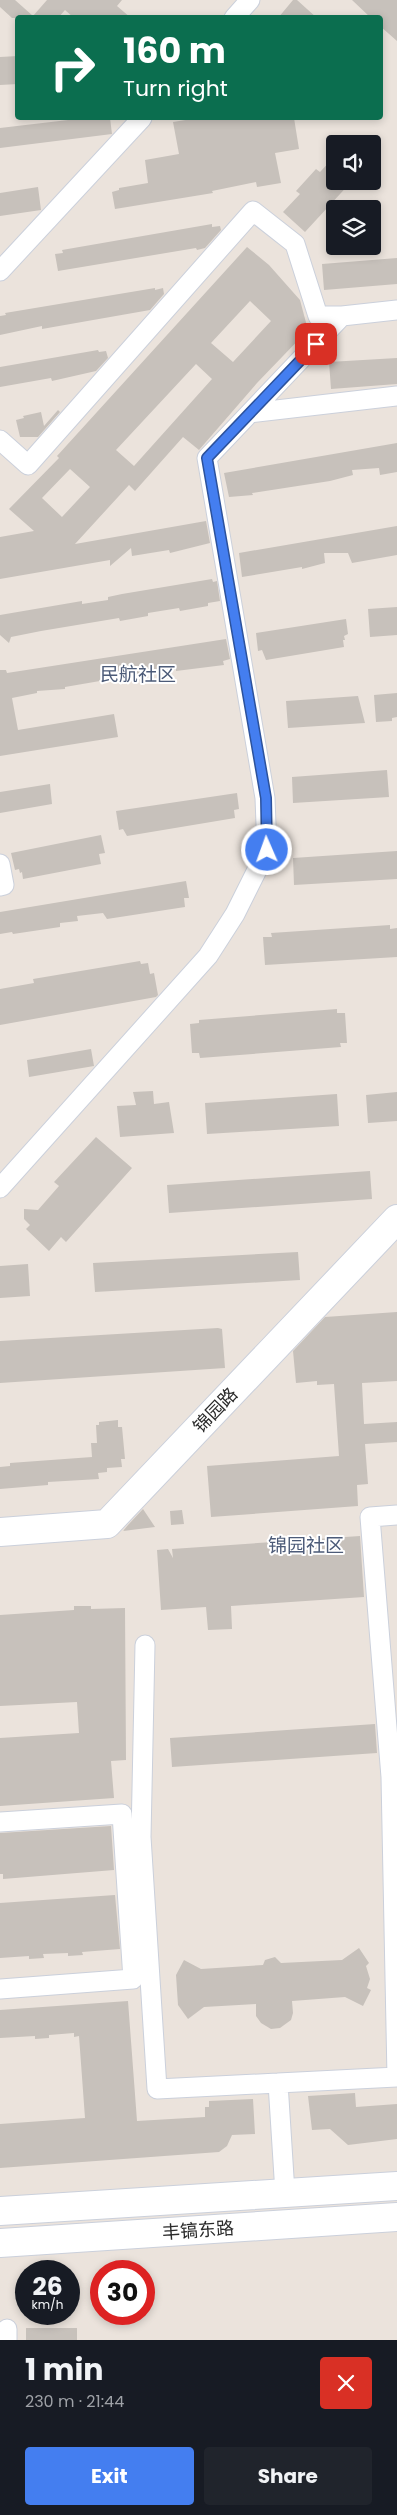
<!DOCTYPE html>
<html lang="en">
<head>
<meta charset="utf-8">
<style>
	body { margin:0; font-family:Poppins,"Noto Sans SC",sans-serif; background:#20242c; color:#f1f3f6; height:100vh; display:flex; flex-direction:column; font-size:19px; white-space:nowrap }
	* { box-sizing:border-box; margin:0 }
	p { font-size:16px; color:#9ea1a6 }
	.icon { flex:none; width:28px; height:28px; fill:none; stroke:currentColor; stroke-width:2; stroke-linecap:round; stroke-linejoin:round }
	.map { position:relative; height:2340px; overflow:hidden }
	.sheet { display:flex; flex-direction:column; background:#171b24; flex:1 }
	.sheet>* { flex:none }
	.guide { position:absolute; left:15px; top:15px; width:368px; height:105px; border-radius:5px; box-shadow:0 2px 8px #0003; background:#0b6e4f; color:#fff; overflow:hidden }
	.fabs { position:absolute; left:326px; top:135px; display:grid; gap:10px }
	.fabs a { display:grid; place-items:center; width:55px; height:55px; border-radius:5px; background:#171b24; box-shadow:0 2px 8px #0003; font-size:25px }
	.speed { position:absolute; left:15px; top:2260px; display:flex; gap:10px; font-size:25px; font-weight:700; text-align:center }
	.speed>* { display:grid; place-content:center; width:65px; height:65px; border-radius:50%; background:#171b24; box-shadow:0 2px 8px #0003; line-height:1 }
	.speed small { font-size:12px; font-weight:400 }
	.speed .limit { border:8px solid #d22; background:#fff; color:#111 }
	.pin { position:absolute; display:grid; place-items:center; width:42px; height:42px; color:#fff; margin:-21px; border-radius:10px; box-shadow:0 2px 8px #0006 }
	.me { position:absolute; width:55px; margin:-28px; rotate:358deg; stroke-linejoin:round; filter:drop-shadow(0 0 4px #0008) }
	.turn { display:flex; align-items:center; gap:18px; height:105px; padding:0 25px; font-size:22px }
	.turn .icon { width:65px; height:65px; stroke-width:2.5 }
	.turn b { display:block; font-size:35px; line-height:42px }
	.round { display:grid; place-items:center; flex:none; width:52px; height:52px; border-radius:5px; background:#20242c }
	.overview { display:flex; align-items:center; justify-content:space-between; height:85px; padding:0 25px }
	h1 { font-size:30px; font-weight:700; line-height:38px }
	.cta { display:flex; gap:10px; margin-top:auto; padding:10px 25px }
	.cta a { flex:1; height:58px; border-radius:5px; background:#447ef0; color:#fff; font-size:20px; font-weight:700; line-height:58px; text-align:center }
	.cta a+a { background:#20242c; color:#f1f3f6 }
	.map>svg:first-child { display:block }
</style>
</head>
<body>
<div class="map">
<svg width="397" height="2340" viewBox="0 0 397 2340">
	<rect width="100%" height="100%" fill="#ebe3dc"/>
	<!-- building -->
	<path fill="#c7c1bb" fill-rule="evenodd" d="M0 0H15L33 16 47 0H122L117 6 131 18H74L65 10 58 18H12L0 7Z
		M293 0H297L317 18H278Z
		M352 0H397V41L380 26V18H371Z
		M18 56V84L0 85V57Z
		M85 118H110L112 134 0 148V128Z
		M198 118H294L299 149 275 153 281 183 257 187 256 182 212 191 213 193 115 209 112 192 119 190V188L148 183 145 160 179 154 173 122Z
		M335 156V181H352L305 232 283 212 300 194 296 191 316 169 320 172Z
		M38 187 41 210 0 216V193Z
		M212 224V227L220 226 221 230 205 248 197 250 196 248 58 271 55 254 63 253 62 250Z
		M247 247 269 265 300 300 308 330 257 383 199 450 183 437 135 491 129 485 75 544 206 521 210 543 170 553 169 550 132 556 131 548 110 566V560L0 579V537L34 531 9 509 59 458 57 456ZM250 301 271 321 233 362 211 343ZM196 364 212 379 134 466 116 450ZM70 469 90 487 62 517 42 498Z
		M397 258V284L324 290 322 264Z
		M155 288V290L163 288 164 294 150 310 42 329V326L0 335V316L6 315 5 313Z
		M98 350 99 352 106 351 108 358 96 371 52 381 51 378 0 387V367Z
		M397 358V384L331 389 329 362Z
		M58 410 60 412 38 437H20L16 420 24 418 23 416 41 412 44 426Z
		M397 443V472L380 475 379 468 352 470 353 475 330 481 252 493 253 495 229 497 224 473Z
		M397 526V555L352 563 348 553H324L325 563 302 569V567L242 577 239 553Z
		M212 579 213 582 217 581 220 601 208 603V606L180 611 179 608 148 613V616L120 621 119 618 41 631 11 637 9 643 0 635V615L82 601V604L108 600V597L122 594Z
		M397 607V635L370 637 368 609Z
		M346 619 348 634 344 636 345 640H343L344 647 266 660 262 650 258 651 256 633Z
		M226 639 230 659 223 661 224 665 176 671V669L158 673V671L65 687V689L37 691V693L12 698 18 730 114 714 118 737 0 756V670H6L7 673Z
		M397 693V717L392 718V721L376 722 374 695Z
		M358 696 365 723 288 728 286 701Z
		M387 770 389 797 293 803 292 777Z
		M50 784 52 804 0 813V792Z
		M237 793 239 809 234 810 235 818 127 836 123 829 119 830 116 811Z
		M101 835 105 853 99 854 101 864 23 879 22 872 20 873 19 869 15 870 11 853Z
		M397 851V879L294 885 293 858Z
		M186 881 189 898H184L185 907 107 919 103 913 77 916 78 921 60 923V927L13 934 12 932 0 934V912Z
		M390 925V929L397 928V957L265 965 263 937H272L271 933Z
		M140 961 141 964 148 963 150 974 154 973 158 995 156 997 0 1025V989L34 983 33 979Z
		M337 1009V1013H345L347 1043H340L341 1047 200 1058 199 1053H192L190 1024 199 1023V1020Z
		M91 1049 94 1066 29 1077 27 1060Z
		M153 1091 154 1104 169 1102 174 1133 120 1137 117 1106 136 1105 133 1092Z
		M397 1092V1121L368 1123 366 1095Z
		M337 1094 339 1126 207 1134 205 1103Z
		M96 1137 132 1168 66 1242 61 1237 49 1251 26 1229 30 1225 24 1219V1209L38 1210 59 1186 54 1182Z
		M370 1171 372 1199 169 1213 167 1185Z
		M298 1252 300 1280 95 1292 93 1263Z
		M28 1264 30 1296 0 1298V1266Z
		M397 1312V1381L362 1383 364 1424 397 1422V1442L365 1444 368 1484 357 1485 358 1506 211 1517 207 1466 339 1456 334 1384 317 1385V1381L296 1383 293 1351 325 1317Z
		M218 1328 222 1329 225 1368 0 1383V1341Z
		M118 1420V1427H122L125 1459H121L122 1467 107 1468V1472L98 1473 99 1479 48 1482V1485L0 1489V1467L10 1466V1463L92 1457 91 1443H97L96 1425H99V1422Z
		M143 1509 155 1527 123 1531 128 1525Z
		M182 1510 184 1524 171 1525 170 1511Z
		M360 1536 364 1597 231 1606 232 1629 208 1630 206 1607 161 1610 157 1550 168 1549 173 1558 172 1549Z
		M74 1606H91V1609L125 1608 126 1760 111 1761 114 1798 0 1806V1738L79 1733 77 1702 0 1706V1615L74 1610Z
		M375 1724 377 1753 172 1767 170 1738Z
		M111 1826 114 1870 3 1879V1874H0V1833Z
		M115 1895 120 1949 82 1952 83 1955 68 1956V1953L43 1954 44 1958 29 1959V1956L0 1958V1903Z
		M359 1948 369 1963 366 1966 370 1979 367 1988 371 1990 363 2006 345 1997 292 2001 293 2013 291 2020 280 2028 271 2029 261 2023 256 2016V2004L204 2007 188 2019 178 2005 176 1975 184 1960 201 1969 263 1965 265 1960 275 1957 281 1963 342 1960Z
		M128 2001 137 2121 205 2117V2107H209V2101L253 2099 255 2134 232 2135 227 2146 219 2152 0 2168V2124L85 2118 79 2036 74 2037V2033L49 2035V2038L35 2039V2036L0 2038V2010Z
		M355 2093 356 2107 397 2104V2139L348 2145 330 2129 312 2130 308 2096Z
		M26 2328H77V2340H26Z"/>
	<g fill="none" stroke-linecap="round" stroke-linejoin="round">
		<defs>
			<path id="street" d="M234 18 250 0
				M0 271 142 118
				M250 413 397 396
				M0 440 28 465 253 211 295 244 318 316H342
				M0 864 4 885 0 886
				M0 1188 208 956 235 914 267 850 265 798 207 458 342 316 397 310
				M145 1645 141 1837 157 2089 278 2083 285 2193
				M0 1822 122 1814 133 1979 0 1989
				M278 2083 397 2077 391 1777 370 1517 397 1515
				M7 2340V2329"/>
			<path id="secondary" d="M0 1532 107 1524 397 1219
				M0 2211 397 2186
				M0 2243 397 2217"/>
		</defs>
		<!-- street casing -->
		<use href="#street" stroke="#cbd0db" stroke-width="21"/>
		<!-- secondary casing -->
		<use href="#secondary" stroke="#cbd0db" stroke-width="30"/>
		<!-- street -->
		<use href="#street" stroke="#fff" stroke-width="19"/>
		<!-- secondary -->
		<use href="#secondary" stroke="#fff" stroke-width="28"/>
	</g>
	<g fill="none" stroke-linecap="round" stroke-linejoin="round">
		<defs>
			<path id="route" d="M267 850 266 798 207 458 316 344"/>
		</defs>
		<!-- route casing -->
		<use href="#route" stroke="#2c529c" stroke-width="12"/>
		<!-- route -->
		<use href="#route" stroke="#447ef0" stroke-width="9"/>
	</g>
	<g text-anchor="middle" dominant-baseline="central" stroke-width="4" stroke-linejoin="round" paint-order="stroke">
		<!-- street labels -->
		<g font-size="18" fill="#2a2a2a" stroke="#fff">
			<text transform="translate(215 1410) rotate(-46)">锦园路</text>
			<text transform="translate(198 2230) rotate(-4)">丰镐东路</text>
		</g>
		<!-- neighbourhood labels -->
		<g font-size="19" fill="#4c5b78" stroke="#fff">
			<text x="138" y="674">民航社区</text>
			<text x="306" y="1545">锦园社区</text>
		</g>
	</g>
</svg>
<div class="fabs">
<a><svg class="icon" aria-label="sound" viewBox="0 0 24 24"><path d="M4 9h4l5-4v14l-5-4H4zM17 9q2 3 0 6"/></svg></a>
<a><svg class="icon" aria-label="layers" viewBox="0 0 24 24"><path d="M12 4l9 5-9 5-9-5zM3 14l9 5 9-5"/></svg></a>
</div>
<div class="speed"><div>26<small>km/h</small></div><div class="limit">30</div></div>
<div class="pin" style="left:316px;top:344px;background:#d93025"><svg class="icon" aria-label="arrive" viewBox="0 0 24 24"><path d="M6 21V4h12l-3 4 3 4H6"/></svg></div>
<svg class="me" style="left:267px;top:850px" viewBox="-20 -20 40 40"><circle r="17" fill="#447ef0" stroke="#fff" stroke-width="3"/><path d="M0-11L8 9 0 5-8 9z" fill="#fff"/></svg>
<div class="guide">
<div class="turn"><svg class="icon" aria-label="right" viewBox="0 0 24 24"><path d="M7 20v-9h11M14 6l5 5-5 5"/></svg><div><b>160 m</b>Turn right</div></div>
</div>
</div>
<section class="sheet">
<div class="overview"><div><h1>1 min</h1><p>230 m · 21:44</p></div><a class="round" style="background:#d93025;color:#fff"><svg class="icon" aria-label="close" viewBox="0 0 24 24"><path d="M6 6l12 12M18 6L6 18"/></svg></a></div>
<div class="cta"><a>Exit</a><a>Share</a></div>
</section>
</body>
</html>
